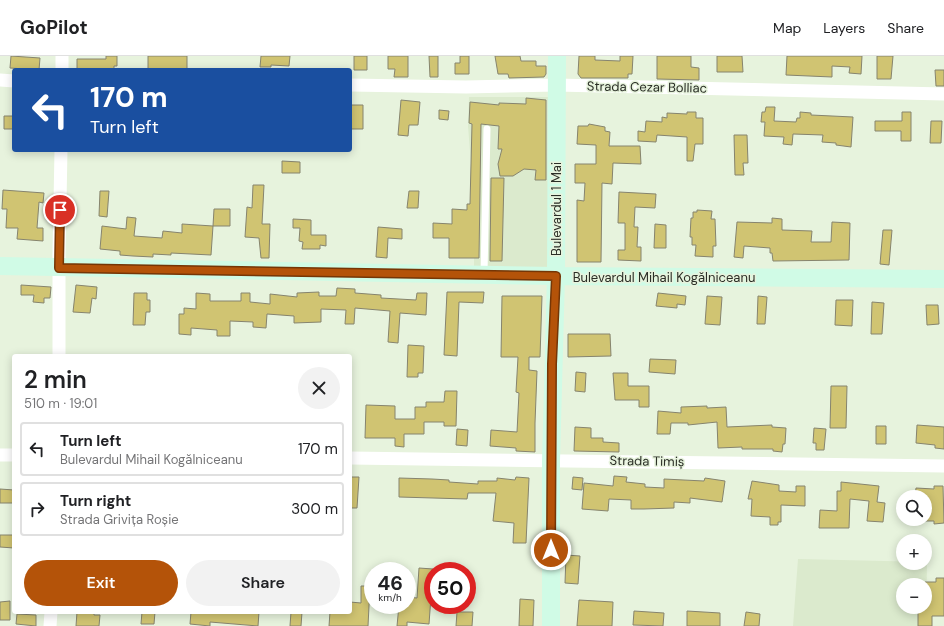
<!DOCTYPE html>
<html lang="en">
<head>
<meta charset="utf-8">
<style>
	body { margin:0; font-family:"DM Sans",sans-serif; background:#f2f2f2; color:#202124; height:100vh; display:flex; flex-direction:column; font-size:15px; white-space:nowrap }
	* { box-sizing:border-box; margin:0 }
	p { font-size:13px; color:#757577 }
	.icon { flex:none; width:22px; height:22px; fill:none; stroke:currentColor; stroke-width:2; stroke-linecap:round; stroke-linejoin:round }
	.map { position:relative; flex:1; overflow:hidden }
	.panel { position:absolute; left:12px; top:298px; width:340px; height:260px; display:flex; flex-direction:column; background:#fff; border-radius:4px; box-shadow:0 2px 10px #0003 }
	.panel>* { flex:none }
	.top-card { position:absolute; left:12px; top:12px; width:340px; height:84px; border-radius:4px; box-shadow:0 2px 10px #0003; background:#1a4fa0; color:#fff; overflow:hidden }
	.fabs { position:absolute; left:896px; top:434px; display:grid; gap:8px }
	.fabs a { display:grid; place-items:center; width:36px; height:36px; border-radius:50%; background:#fff; box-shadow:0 2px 10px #0003; font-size:20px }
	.speed { position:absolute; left:364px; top:506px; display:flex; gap:8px; font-size:20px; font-weight:700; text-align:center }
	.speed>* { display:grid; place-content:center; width:52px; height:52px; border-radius:50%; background:#fff; box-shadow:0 2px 10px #0003; line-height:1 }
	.speed small { font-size:10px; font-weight:400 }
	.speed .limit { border:6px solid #d22; background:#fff; color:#111 }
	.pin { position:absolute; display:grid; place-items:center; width:34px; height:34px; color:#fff; margin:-17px; border:2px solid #fff; border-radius:50%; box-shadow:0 1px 4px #0007 }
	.me { position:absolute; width:44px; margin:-22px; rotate:0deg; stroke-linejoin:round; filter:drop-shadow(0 0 3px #0008) }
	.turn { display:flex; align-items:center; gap:14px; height:84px; padding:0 12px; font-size:18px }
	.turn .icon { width:52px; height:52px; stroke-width:2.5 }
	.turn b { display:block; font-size:28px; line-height:34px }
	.round { display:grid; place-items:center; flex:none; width:42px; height:42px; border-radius:21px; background:#f2f2f2 }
	.headline { display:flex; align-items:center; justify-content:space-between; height:68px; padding:0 12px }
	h1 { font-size:24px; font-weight:600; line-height:30px }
	.action { display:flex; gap:8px; margin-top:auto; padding:8px 12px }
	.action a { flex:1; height:46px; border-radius:24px; background:#b45309; color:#fff; font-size:16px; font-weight:600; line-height:46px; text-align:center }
	.action a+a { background:#f2f2f2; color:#202124 }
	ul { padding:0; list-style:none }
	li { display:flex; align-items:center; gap:12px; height:54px; margin:0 8px 6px; padding:0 4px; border:2px solid #e0e0e0; border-radius:4px }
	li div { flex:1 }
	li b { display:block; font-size:15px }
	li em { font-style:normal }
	header { display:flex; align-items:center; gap:24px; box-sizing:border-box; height:56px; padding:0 20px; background:#fff; border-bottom:1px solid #e0e0e0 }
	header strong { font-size:19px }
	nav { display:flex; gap:22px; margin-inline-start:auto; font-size:14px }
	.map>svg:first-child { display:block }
</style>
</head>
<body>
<header>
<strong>GoPilot</strong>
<nav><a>Map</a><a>Layers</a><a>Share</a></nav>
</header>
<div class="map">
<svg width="944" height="570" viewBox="0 0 944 570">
	<rect width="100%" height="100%" fill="#e7f3dd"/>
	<!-- built -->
	<path fill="#dbeacd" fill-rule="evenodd" d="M469 41H552L556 220 474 213V145L468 70Z
		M798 503 927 506 926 570H793ZM903 529H925V551H903Z"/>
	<!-- building -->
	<path fill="#d0c472" stroke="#86846e" d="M11 0 40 2 39 14 10 12Z
		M106 0H117V10H114V14H77V3H106Z
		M148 0H187V14H148Z
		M261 0H290L289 10 271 9V11H260Z
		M354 0H367V14H354Z
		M388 0H408V21H394L395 13H388Z
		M429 0H438V21H430Z
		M460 0H469V18H455V7H460Z
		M495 0H520L521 5H536V10H546V18L544 21 509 22 508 18H498Z
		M579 0H595V4L620 5V0H633L632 18H628V22H581L578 18Z
		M657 0H691V11L699 12V24L657 23Z
		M717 0H742L743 16H717Z
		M787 0H862L861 18 849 17 850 11 832 10V21L786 19Z
		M877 0H893L891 23H877Z
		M935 14H944V30H936Z
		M526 42 546 44V124H535L536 114 524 113 513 120H500L498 108 502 93H498L499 70 481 68 479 202H449V182H433V167L452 168V153L467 154V148H470L472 68 469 67 470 46 499 49V47L526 48Z
		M401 44 420 46 418 69H409L408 80 398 79Z
		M351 49H363V73H350Z
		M766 51H775L774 65 796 66 797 62H800V56L811 57V59L853 61 851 91 836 89V87L822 86 823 79 793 78 792 89 783 88 784 81 764 80 765 66H761L762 56H765Z
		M439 54 449 55 448 64 439 63Z
		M687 56H696V62H703V88H695L693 105H687V81L657 79 656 86 638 85V75L645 76 646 65 662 66V61L667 62V57L687 58Z
		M902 56H911V85H901V75H875V65H902Z
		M4 60H14V73H4Z
		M931 65H942L941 87H930Z
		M589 68 605 71V75L610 76 609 90H640L641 108 613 107 612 128 602 127 601 206H577V144L584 145 585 127H575V108H596V89L577 88 578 70H588Z
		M734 79H747L748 107H743L744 119H735Z
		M282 105 300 106V117H282Z
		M491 122H504L502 205H490Z
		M253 129H264L262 168H270L269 202H261L259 182 245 181 247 151 252 152Z
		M3 134 44 137 43 147 39 146 37 172H43V185L17 183 18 172H6L7 153H2Z
		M100 135H109L107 161 99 160Z
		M409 135H419L418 152H407Z
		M619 136 656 138 655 152 635 151 634 171H638L637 191H641V205L618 204V194H625V167H618Z
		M214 153H230V170H213Z
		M697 154 712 155 711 163H715L716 190H713V201L695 200 696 189H692V181H690L691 162H693V156H697Z
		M127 161 136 162 134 180 162 182 163 175 182 177V168L213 170 211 199 171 197V199L153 198V201L133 200 120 199V195L100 193 102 170 126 173Z
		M772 162 782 163V174L812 175 811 186H831L832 166 850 167 849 204 773 205 772 197H770V192L744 190 743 202 734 201 737 166 772 167Z
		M293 163 311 164V179H326V190L320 189V193H302L303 186 299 185 300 172H293Z
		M655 168 666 169V192H654Z
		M378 171 402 173V183L388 182 387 202 376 201Z
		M883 174H892L889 209 880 208Z
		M21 229 51 231 50 242H44V247L33 246 34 239H21Z
		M76 229 97 231 96 243 92 242 90 257 73 256Z
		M337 232 355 233V237L381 239V242L416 244 417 237H427L426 259 400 257 398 287 388 286 390 255 355 252 354 268H345L346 254 321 253V266L294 267V260L267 258 266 272 253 271V266L230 265V280H217V274L191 272V279L179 278V258H184V252L196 253V237L210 238V245H241V237H250V246L270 248V238L297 241V237L319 236V240H336Z
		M447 236H484L483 247 459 246 457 300 444 299Z
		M134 237H147V244H150V256H146L145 269H133Z
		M658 237 686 240 685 249 677 248V252L656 250Z
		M502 240H542L540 301H529V314L537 315 535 367V396L516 395V392L490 390 491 374 517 376 519 337 516 336 518 301H501Z
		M707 240 722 241 720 269 705 268Z
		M758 240 767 241 765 268H757Z
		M836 244H853L852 270 835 269Z
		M872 246 884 247 882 278H871Z
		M926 249H938L939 268 927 269Z
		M568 278H610L611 300 568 301Z
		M408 289 424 290 423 317H418V321H407Z
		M650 303 676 304 675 318 649 316Z
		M576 316 586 317 585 336 575 335Z
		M613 317H628V330H649V351H639V344H615Z
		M831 330H847L846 372H830Z
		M445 335H457L456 370H444V366H424V378H404V391L395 390V382H365L366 349 395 350V363H415V351H426V346H444Z
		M707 350V352L726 351 727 371 772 369V371L786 372 785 388H783L782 396 773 395V393H742V391L718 392 717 366 688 369V367H671L670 378H657L658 355 681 357V351Z
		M917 369 944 371V393L935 392V389L916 387Z
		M876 370H886V388H876Z
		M575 371 591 372V382H603V386L619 387V396L574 395Z
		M814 372 826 373 824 394H816V387H813Z
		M457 373 468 374 467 390 456 389Z
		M614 420 627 421 626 426 645 428V431L664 432V423L704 425 705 422 725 425 722 446 690 442V447L674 446V452L644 453H631V444L609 443 608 455 582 453 584 427 613 430Z
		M350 421H359L357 452H350Z
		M516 421 529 422 526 487H513L514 467 493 465 496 437H468L467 443 399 441V422L432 423 449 424V426L478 428V425H497V422L515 424Z
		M573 421 583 422 582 434 572 433Z
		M752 425 779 429V435L796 436V430H805V450L781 449V466H778V469H770V461L751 460 752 443H748Z
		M841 426 879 430 877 446 885 447 883 466 867 465 869 445 850 443 849 472H819L820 454 837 455V435H841Z
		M934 430H943L944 467 934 468V465H925V441H915L916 432 934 433Z
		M0 433 14 434V447H0Z
		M0 479H14V492L0 491Z
		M566 499 580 500 578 528 565 527Z
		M419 512 433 513 429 568 407 566V570H397L399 549H407V541L417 542Z
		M936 522H944V560H932V570H918V551H925V526H936Z
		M361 530H370L368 570H329L330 556H350V546L361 547Z
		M520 543 534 544 533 570H519Z
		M579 544 613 546 612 570H577Z
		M10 545V564H0V546Z
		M634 555 664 557 663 570 633 569Z
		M687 555 720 557V570H687Z
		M77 556H94V559H100L99 570H76Z
		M142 556H155L154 568H141Z
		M191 556H259L258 570 210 566V570L190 568Z
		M291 556H302L301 570H290Z
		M457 556H473L472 570H456Z
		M746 556 760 558 759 570H744Z
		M17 558 36 559V570L16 568Z"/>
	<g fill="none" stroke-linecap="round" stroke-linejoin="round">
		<!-- lane -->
		<path stroke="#fff" stroke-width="7" d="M484 218 487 73"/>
		<!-- street -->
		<path stroke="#fff" stroke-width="13" d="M62 0V14
			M0 24 14 25
			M350 29 466 31 556 29 944 38
			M59 300V198L61 94
			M0 399H14
			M350 402 944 410
			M50 570 51 556"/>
		<!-- secondary -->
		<path stroke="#d0fbe6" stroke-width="18" d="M0 210 556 220 944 223
			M551 570V404L556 220 557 0"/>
	</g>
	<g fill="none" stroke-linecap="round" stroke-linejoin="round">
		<defs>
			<path id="route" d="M60 154 59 212 556 220 552 308 551 494"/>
		</defs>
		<!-- route casing -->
		<use href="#route" stroke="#753606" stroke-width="10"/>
		<!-- route -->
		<use href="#route" stroke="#b45309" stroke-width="7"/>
	</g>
	<g text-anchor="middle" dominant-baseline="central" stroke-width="3" stroke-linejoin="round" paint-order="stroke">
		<!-- street labels -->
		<g font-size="13" fill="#2a2e26" stroke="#e7f3dd">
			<text transform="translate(647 31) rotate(1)">Strada Cezar Bolliac</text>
			<text transform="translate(556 153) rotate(-90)">Bulevardul 1 Mai</text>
			<text x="664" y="221">Bulevardul Mihail Kogălniceanu</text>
			<text transform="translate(647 405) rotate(1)">Strada Timiș</text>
		</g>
	</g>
</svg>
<div class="fabs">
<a><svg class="icon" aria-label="search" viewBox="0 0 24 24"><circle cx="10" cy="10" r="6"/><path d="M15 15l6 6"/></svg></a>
<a>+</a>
<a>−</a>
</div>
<div class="speed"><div>46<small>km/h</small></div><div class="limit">50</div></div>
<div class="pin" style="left:60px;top:154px;background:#d93025"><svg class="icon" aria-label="arrive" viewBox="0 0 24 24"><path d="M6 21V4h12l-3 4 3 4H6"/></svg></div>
<svg class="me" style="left:551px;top:494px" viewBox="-20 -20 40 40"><circle r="17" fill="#b45309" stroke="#fff" stroke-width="3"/><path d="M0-11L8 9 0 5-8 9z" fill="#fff"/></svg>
<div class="top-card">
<div class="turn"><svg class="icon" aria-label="left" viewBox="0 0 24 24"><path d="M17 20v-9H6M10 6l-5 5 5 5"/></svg><div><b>170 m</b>Turn left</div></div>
</div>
<section class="panel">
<div class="headline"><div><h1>2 min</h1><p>510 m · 19:01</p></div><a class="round"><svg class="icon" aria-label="close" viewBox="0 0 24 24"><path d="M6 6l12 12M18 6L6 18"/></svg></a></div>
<ul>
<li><svg class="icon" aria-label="left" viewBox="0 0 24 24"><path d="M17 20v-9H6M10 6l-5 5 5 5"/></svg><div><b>Turn left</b><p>Bulevardul Mihail Kogălniceanu</p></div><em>170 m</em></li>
<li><svg class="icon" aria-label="right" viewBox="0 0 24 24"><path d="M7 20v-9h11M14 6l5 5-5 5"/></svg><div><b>Turn right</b><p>Strada Grivița Roșie</p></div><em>300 m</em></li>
</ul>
<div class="action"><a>Exit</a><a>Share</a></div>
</section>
</div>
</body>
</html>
